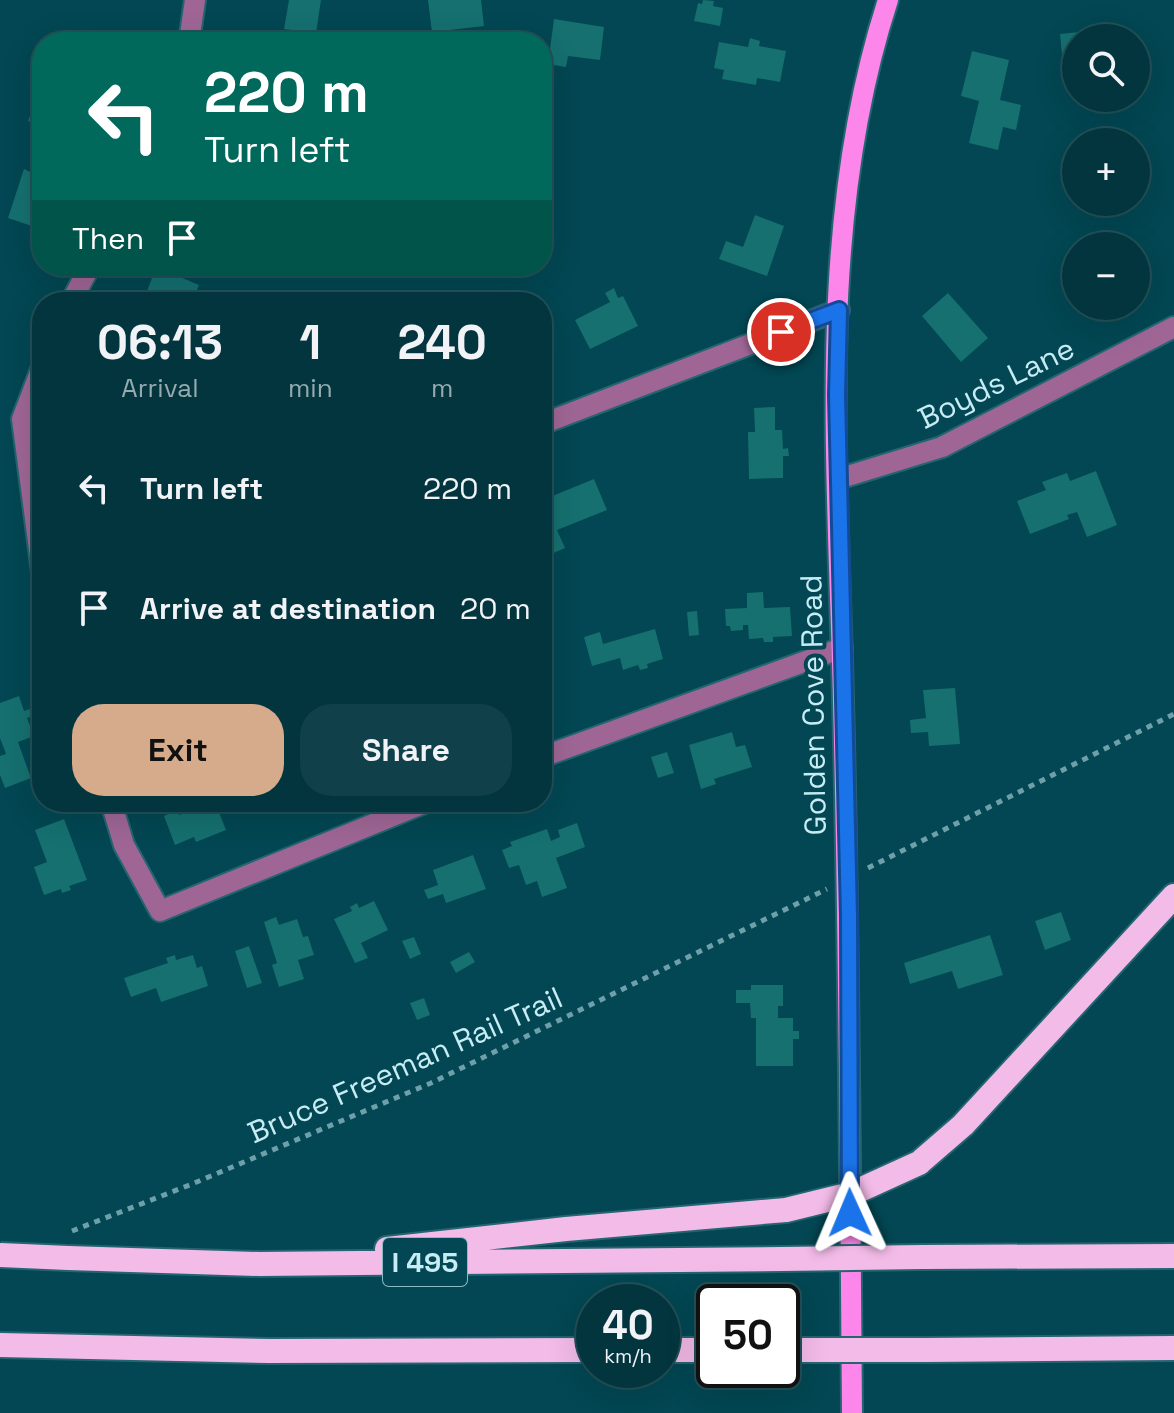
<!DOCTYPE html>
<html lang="en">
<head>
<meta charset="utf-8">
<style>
	body { margin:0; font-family:"Space Grotesk",sans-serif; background:#104049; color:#f1f3f6; height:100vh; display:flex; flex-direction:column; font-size:30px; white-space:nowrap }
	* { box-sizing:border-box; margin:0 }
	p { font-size:26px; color:#96abb0 }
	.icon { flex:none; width:44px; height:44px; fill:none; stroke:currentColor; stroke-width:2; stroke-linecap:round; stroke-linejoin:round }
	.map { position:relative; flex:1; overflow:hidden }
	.details { position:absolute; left:32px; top:292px; width:520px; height:520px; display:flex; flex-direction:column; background:#02353e; border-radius:32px; box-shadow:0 8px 32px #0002,0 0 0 2px #235058 }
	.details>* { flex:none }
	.top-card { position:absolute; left:32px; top:32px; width:520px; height:244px; border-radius:32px; box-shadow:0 8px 32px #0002,0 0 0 2px #235058; background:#00695c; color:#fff; overflow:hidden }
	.tools { position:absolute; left:1062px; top:24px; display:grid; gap:16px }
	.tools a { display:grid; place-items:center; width:88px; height:88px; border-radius:50%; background:#02353e; box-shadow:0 8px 32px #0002,0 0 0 2px #235058; font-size:40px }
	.speed { position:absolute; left:576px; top:1284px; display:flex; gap:16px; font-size:40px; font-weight:700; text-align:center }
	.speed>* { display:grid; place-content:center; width:104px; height:104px; border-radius:50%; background:#02353e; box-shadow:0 8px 32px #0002,0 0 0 2px #235058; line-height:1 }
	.speed small { font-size:20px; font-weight:400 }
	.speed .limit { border:4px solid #111; border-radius:12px; background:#fff; color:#111 }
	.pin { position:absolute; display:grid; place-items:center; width:68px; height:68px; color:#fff; margin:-34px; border:4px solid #fff; border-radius:50%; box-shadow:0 2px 8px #0007 }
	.me { position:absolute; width:88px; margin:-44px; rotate:359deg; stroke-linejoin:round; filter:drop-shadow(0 0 6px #0008) }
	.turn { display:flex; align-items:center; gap:28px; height:168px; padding:0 40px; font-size:36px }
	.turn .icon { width:104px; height:104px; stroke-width:2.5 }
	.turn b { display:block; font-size:56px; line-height:68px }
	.then { display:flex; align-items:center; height:76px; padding:0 40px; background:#0003; gap:16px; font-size:30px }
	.eta { display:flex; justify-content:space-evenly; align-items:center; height:136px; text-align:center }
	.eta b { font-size:48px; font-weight:700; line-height:56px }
	.cta { display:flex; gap:16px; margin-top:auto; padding:16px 40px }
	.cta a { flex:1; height:92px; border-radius:32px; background:#d6ab8b; color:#111; font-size:32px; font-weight:700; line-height:92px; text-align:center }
	.cta a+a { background:#104049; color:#f1f3f6 }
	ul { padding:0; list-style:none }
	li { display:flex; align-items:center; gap:24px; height:120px; padding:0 40px }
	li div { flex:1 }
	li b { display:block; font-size:30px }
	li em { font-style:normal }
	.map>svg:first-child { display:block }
</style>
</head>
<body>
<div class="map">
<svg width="1174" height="1413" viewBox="0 0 1174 1413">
	<rect width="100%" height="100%" fill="#024753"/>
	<!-- building -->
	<path fill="#15706f" d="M289 0H321L316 33 284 29Z
		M428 0H481L484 26 432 32Z
		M703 0 714 1 713 6 723 8 720 26 694 21 698 3 702 4Z
		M554 19 604 27 600 60 568 56 566 67 548 64Z
		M1080 32V38H1076V54L1062 55 1060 34Z
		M750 38 760 41 759 46 786 51 780 82 757 78 756 85 722 79 724 70 714 68 719 42 748 47Z
		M972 51 1009 60 1000 100 1021 105 1016 130 1003 127 998 150 969 143 979 101 961 96Z
		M35 103 42 106V126L28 121Z
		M32 167 42 171V214L38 228 8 218 24 169 30 172Z
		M755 215 784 226 767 276 719 259 726 241 743 247Z
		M156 267 199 285 193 300 180 295 177 302H143Z
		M614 288 618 298 623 296 638 326 590 349 575 320 610 302 605 293Z
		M948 293 988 338 961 362 922 316Z
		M775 407V430H782L783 449 788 448 789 456H783V478L749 479 748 432H755L754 408Z
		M1096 471 1117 525 1087 537 1077 512 1067 515 1069 519 1030 534 1017 501 1046 490 1042 482 1067 473 1070 481Z
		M594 479 607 510 557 530 565 548 549 555 542 538V510L548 508 545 499Z
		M763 592 764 608 790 607 792 636 773 637V642H764L763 638 749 639 748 625H743V630L731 631 730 626H726L725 609 747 608V593Z
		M697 611 699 635 689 636 687 612Z
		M655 629 663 659 647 664 648 668 640 670 638 665 623 670 620 658 592 666 584 637 600 632 603 644Z
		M955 688 960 744 929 746 928 732 911 733 910 720 926 718 923 690Z
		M19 696 24 711 30 709 32 716 27 718 34 736 18 742 31 778 5 788 0 775V756L6 754 0 738V703Z
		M732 732 736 747 745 745 752 767 714 779 716 784 701 789 689 745Z
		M667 752 674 773 658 778 651 757Z
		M189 802H215L226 830 196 842 194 837 175 845 164 816 177 810 179 815 192 810Z
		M64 819 87 880 69 886 71 890 62 893 61 889 44 895 34 867 47 862 35 830Z
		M577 823 585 847 556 858 567 888 542 897 537 881 526 885 519 865 509 868 502 850 512 846 510 842 547 829 551 841 560 837 558 830Z
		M473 855 486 889 446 903 443 894 428 899 424 890 438 885 433 870Z
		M374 901 388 930 361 943 368 958 355 963 334 919 352 911 350 907 357 903 359 908Z
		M1061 912 1071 940 1045 950 1035 921Z
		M276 917 279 925 297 919 303 937 308 936 314 955 298 960 304 979 279 987 272 965 277 963 264 922Z
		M990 935 1003 975 958 989 952 971 910 984 904 963Z
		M414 937 421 954 410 959 402 941Z
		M249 946 262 983 247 988 235 951Z
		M469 952 475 962 456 973 450 962Z
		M175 955 176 960 193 955 197 968 202 966 208 986 161 1002 156 988 131 997 124 978 168 963 166 958Z
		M751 985H783V1006H778V1018H793V1031H799V1039H793V1066H756V1018H751L750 1003H736V990H751Z
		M424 998 430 1015 417 1020 410 1003Z"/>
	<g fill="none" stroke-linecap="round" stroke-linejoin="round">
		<defs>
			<path id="minor" d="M189 42 195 0
				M71 302 90 266
				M42 367 22 419 42 572
				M542 424 839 310
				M838 479 942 447 1174 327
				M542 757 842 648
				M111 802 124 845 160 911 427 802"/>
			<path id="major" d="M852 1413C850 1175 849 938 843 700 838 468 815 224 888 0"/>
			<path id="highway" d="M919 1163 963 1125 1174 896
				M387 1249 566 1229 786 1210
				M923 1257 1174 1256
				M68 1258 259 1264 782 1259
				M0 1345 269 1351 594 1350
				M662 1350H714
				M924 1350 1174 1348"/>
		</defs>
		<!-- minor casing -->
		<use href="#minor" stroke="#256570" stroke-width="24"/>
		<!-- major casing -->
		<use href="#major" stroke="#256570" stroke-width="24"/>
		<!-- highway casing -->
		<use href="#highway" stroke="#256570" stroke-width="28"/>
		<!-- path -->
		<path stroke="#6da0aa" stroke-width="5" stroke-dasharray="6 6" stroke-linecap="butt" d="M868 868 1174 714
			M72 1231 192 1184 431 1083 827 889"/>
		<!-- minor -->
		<use href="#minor" stroke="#9f6695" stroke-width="20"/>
		<!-- major -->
		<use href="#major" stroke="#fc86ea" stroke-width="20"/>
		<!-- highway -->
		<use href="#highway" stroke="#f3bbe8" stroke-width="24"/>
		<defs>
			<path id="highway-bridge" d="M786 1210 851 1194 919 1163
				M0 1255 68 1258
				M782 1259 923 1257
				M787 1350H924"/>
		</defs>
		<!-- highway-bridge casing -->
		<use href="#highway-bridge" stroke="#256570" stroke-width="28" stroke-linecap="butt"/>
		<!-- highway-bridge -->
		<use href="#highway-bridge" stroke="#f3bbe8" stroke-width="24"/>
	</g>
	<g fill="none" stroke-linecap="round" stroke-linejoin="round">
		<defs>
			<path id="route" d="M781 332 839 310 837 395 849 916 850 1213"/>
		</defs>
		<!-- route casing -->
		<use href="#route" stroke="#114b97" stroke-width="20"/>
		<!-- route -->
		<use href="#route" stroke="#1a73e8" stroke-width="14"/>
	</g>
	<g text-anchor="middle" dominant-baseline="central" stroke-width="8" stroke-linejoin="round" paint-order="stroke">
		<!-- shield labels -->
		<rect fill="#024753" stroke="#8cbac4" stroke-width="2" x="383" y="1238" width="84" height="48" rx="6"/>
		<g font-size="28" font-weight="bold" fill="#c7ecf4">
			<text x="425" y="1262">I 495</text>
		</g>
		<!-- street labels -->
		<g font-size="30" fill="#c7ecf4" stroke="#024753">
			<text transform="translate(996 383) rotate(-26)">Boyds Lane</text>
			<text transform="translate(813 705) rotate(-91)">Golden Cove Road</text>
			<text transform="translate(405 1065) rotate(-24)">Bruce Freeman Rail Trail</text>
		</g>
	</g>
</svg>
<div class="tools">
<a><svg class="icon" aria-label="search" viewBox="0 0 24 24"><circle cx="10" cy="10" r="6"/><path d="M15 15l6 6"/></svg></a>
<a>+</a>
<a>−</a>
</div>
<div class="speed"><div>40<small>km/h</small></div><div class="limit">50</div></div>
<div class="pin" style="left:781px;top:332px;background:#d93025"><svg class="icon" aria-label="arrive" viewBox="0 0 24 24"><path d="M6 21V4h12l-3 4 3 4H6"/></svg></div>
<svg class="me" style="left:850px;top:1213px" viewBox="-20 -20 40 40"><path d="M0-17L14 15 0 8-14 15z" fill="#1a73e8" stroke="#fff" stroke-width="4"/></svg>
<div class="top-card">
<div class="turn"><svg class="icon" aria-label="left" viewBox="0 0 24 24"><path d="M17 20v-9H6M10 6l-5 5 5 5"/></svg><div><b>220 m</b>Turn left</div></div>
<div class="then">Then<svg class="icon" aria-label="arrive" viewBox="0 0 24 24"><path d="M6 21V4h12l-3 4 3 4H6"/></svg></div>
</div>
<section class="details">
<div class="eta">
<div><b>06:13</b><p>Arrival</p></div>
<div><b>1</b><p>min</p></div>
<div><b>240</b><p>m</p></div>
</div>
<ul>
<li><svg class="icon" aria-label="left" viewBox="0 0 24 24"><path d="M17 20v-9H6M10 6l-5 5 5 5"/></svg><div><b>Turn left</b></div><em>220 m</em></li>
<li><svg class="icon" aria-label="arrive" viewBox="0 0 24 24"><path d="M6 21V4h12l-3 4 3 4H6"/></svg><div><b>Arrive at destination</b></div><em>20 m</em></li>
</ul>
<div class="cta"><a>Exit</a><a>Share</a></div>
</section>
</div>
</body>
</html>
